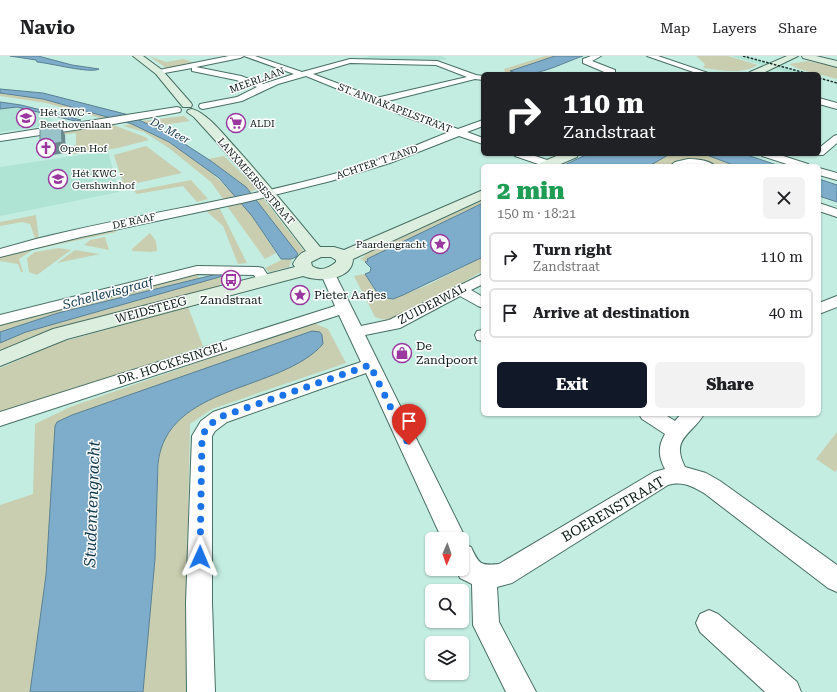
<!DOCTYPE html>
<html lang="en">
<head>
<meta charset="utf-8">
<style>
	body { margin:0; font-family:"Roboto Serif",serif; background:#f2f2f2; color:#202124; height:100vh; display:flex; flex-direction:column; font-size:15px; white-space:nowrap }
	* { box-sizing:border-box; margin:0 }
	p { font-size:13px; color:#757577 }
	.icon { flex:none; width:22px; height:22px; fill:none; stroke:currentColor; stroke-width:2; stroke-linecap:round; stroke-linejoin:round }
	.map { position:relative; flex:1; overflow:hidden }
	.sheet { position:absolute; left:481px; top:108px; width:340px; height:252px; display:flex; flex-direction:column; background:#fff; border-radius:6px; box-shadow:0 1px 3px #0004 }
	.sheet>* { flex:none }
	.hud { position:absolute; left:481px; top:16px; width:340px; height:84px; border-radius:6px; box-shadow:0 1px 3px #0004; background:#202124; color:#fff; overflow:hidden }
	.needle { width:26px; rotate:182deg }
	.fabs { position:absolute; left:425px; top:476px; display:grid; gap:8px }
	.fabs a { display:grid; place-items:center; width:44px; height:44px; border-radius:6px; background:#fff; box-shadow:0 1px 3px #0004; font-size:20px }
	.pin { position:absolute; display:grid; place-items:center; width:34px; height:34px; color:#fff; margin:-41px -17px; border-radius:50% 50% 50% 0; rotate:-45deg; box-shadow:0 0 4px #0007 }
	.pin .icon { rotate:45deg }
	.me { position:absolute; width:44px; margin:-22px; rotate:1deg; stroke-linejoin:round; filter:drop-shadow(0 0 3px #0008) }
	.turn { display:flex; align-items:center; gap:14px; height:84px; padding:0 16px; font-size:18px }
	.turn .icon { width:52px; height:52px; stroke-width:2.5 }
	.turn b { display:block; font-size:28px; line-height:34px }
	.round { display:grid; place-items:center; flex:none; width:42px; height:42px; border-radius:6px; background:#f2f2f2 }
	.headline { display:flex; align-items:center; justify-content:space-between; height:68px; padding:0 16px }
	h1 { font-size:24px; font-weight:800; line-height:30px; color:#1e9e55 }
	.button { display:flex; gap:8px; margin-top:auto; padding:8px 16px }
	.button a { flex:1; height:46px; border-radius:6px; background:#111827; color:#fff; font-size:16px; font-weight:800; line-height:46px; text-align:center }
	.button a+a { background:#f2f2f2; color:#202124 }
	ul { padding:0; list-style:none }
	li { display:flex; align-items:center; gap:12px; height:50px; margin:0 8px 6px; padding:0 8px; border:2px solid #e0e0e0; border-radius:6px }
	li div { flex:1 }
	li b { display:block; font-size:15px }
	li em { font-style:normal }
	header { display:flex; align-items:center; gap:24px; box-sizing:border-box; height:56px; padding:0 20px; background:#fff; border-bottom:1px solid #e0e0e0 }
	header strong { font-size:19px }
	nav { display:flex; gap:22px; margin-inline-start:auto; font-size:14px }
	.map>svg:first-child { display:block }
</style>
</head>
<body>
<header>
<strong>Navio</strong>
<nav><a>Map</a><a>Layers</a><a>Share</a></nav>
</header>
<div class="map">
<svg width="837" height="636" viewBox="0 0 837 636">
	<rect width="100%" height="100%" fill="#c3ede1"/>
	<!-- built -->
	<path fill="#afe3d4" d="M370 0H441L448 3 437 5 358 3Z
		M731 0H746L811 18H793Z
		M0 46 51 55 52 69 0 76Z
		M108 95 119 136 0 160V111Z"/>
	<!-- green -->
	<path fill="#c9ceb0" d="M149 0 166 6 184 3 195 7 220 2 169 14Z
		M545 0H555L510 15 522 18H500L505 16 504 13Z
		M696 0H728L758 9C740 19 722 14 703 12L705 8Z
		M808 5 837 11V23L799 13 789 8Z
		M0 37 43 43 111 62 104 63 46 47 0 40Z
		M184 60 190 65 163 69 165 71 159 73 141 65Z
		M132 68C171 84 207 109 235 140L223 143 211 126 169 92 144 76 123 70Z
		M113 69 145 81 149 84 118 92 68 99 69 91 76 89V77L46 81V79Z
		M146 90 182 117 124 130 114 99Z
		M670 98H704L736 110H717L697 103 688 102 678 105 668 110H649Z
		M224 100 257 133 250 136 237 124 208 103Z
		M191 124 208 143 197 146 183 130 137 138 134 135Z
		M263 142 304 195 298 198 257 145Z
		M483 144V147L367 203 368 205 365 206 360 203 365 200 364 199Z
		M240 146 250 157 276 197 265 203 227 150Z
		M219 151 247 207 238 208 223 170 205 154Z
		M36 159 39 184 36 185 30 168 22 166 0 170V166Z
		M116 169V176L37 193 36 188Z
		M150 177 156 185 157 195 151 196 132 195V193Z
		M105 181 109 194 84 189 90 184Z
		M29 190 31 195 19 203 23 216H21L18 208 0 205V198Z
		M59 192 71 194 37 219 29 216 27 202 35 196Z
		M75 194 100 198 57 207Z
		M483 201V215L407 258C396 262 386 266 375 261L354 220 365 218 374 233 393 243 430 228Z
		M283 203H292L289 211 269 216 265 212Z
		M194 218 201 222 58 257 0 276V269L72 248Z
		M230 218 218 231 30 281 0 296V287L26 276Z
		M188 251 203 290 0 357V312L58 287Z
		M308 268H316L328 273 346 307 212 353 190 368 187 508 190 636H143L155 503 159 396C161 391 162 386 165 382 189 334 281 327 319 292L312 275 65 362 55 370 46 519 30 636H0V449L33 438 35 368 70 351Z
		M837 376V413L835 416 816 403Z"/>
	<!-- water -->
	<path fill="#7dadca" stroke="#5a8093" d="M10 0H38L72 9 99 13C91 18 50 7 37 6L36 4Z
		M555 0H583C559 8 534 24 510 15Z
		M0 33 43 37 129 59 174 81 211 105 246 131 298 198 296 201 291 203H281L252 160 219 122 169 86 132 68 43 43 0 37Z
		M0 46 21 49 81 64 75 65 17 51 0 53Z
		M588 98H670L649 110H562Z
		M704 98H744L780 110H736Z
		M819 123 837 129V146L819 140Z
		M483 147V201L403 239 393 243 380 241 365 218 370 216 371 212 365 206 368 205 367 203Z
		M217 218H230L26 276 0 287V276L58 257Z
		M312 275 320 276 322 279 323 288C281 336 166 328 158 408L155 503 143 636H30L46 519 55 370 57 366 72 359Z"/>
	<g fill="none" stroke-linecap="round" stroke-linejoin="round">
		<defs>
			<path id="street" d="M229 0H244L240 2 196 11 241 20 263 28 294 18 244 0H255L302 16 350 3 437 5 476 19 483 20V24L475 23 384 46 458 73 483 64V70L467 76 483 82V88L459 80 390 107 331 125 246 146 81 181 0 201V193L36 183C137 158 241 144 341 116 378 106 414 90 449 76L409 62 306 20 278 28 242 45 203 53 200 52 199 50 200 48 237 41 257 31 236 24 192 15V12L159 18 155 16 159 14ZM350 7 436 9 467 21 376 42 313 18Z
				M591 0H601L592 5 615 14V18H609L583 7V3Z
				M647 0H658L711 18H699Z
				M819 42 837 47V53L819 48Z
				M177 51 180 52 181 54 180 56 108 69 0 85V79Z
				M837 79V87L823 99H815L814 98H819V92L834 80Z
				M514 98H529L553 106 554 108 553 110H544L515 100Z
				M761 98H777L808 108 809 110H793L762 100Z
				M688 103C696 103 709 104 715 110H670L675 106Z
				M819 112 837 117V124L819 119Z
				M819 147 837 153V161L819 155Z
				M197 210 258 211 263 212 271 224 269 227 264 228 259 227 254 219 197 218 0 269V259Z
				M328 214 333 215 335 218 361 270 389 264 483 218V228L471 234 483 241V252L478 250 460 240 400 272 365 279 462 475 466 483 463 488 471 491C479 508 480 510 499 508L654 416 665 413C658 400 658 390 665 378L642 363 639 358H664L675 365 681 358H704C692 379 670 382 685 411L706 417 720 425 837 509V536L828 532 704 437C691 430 683 425 668 429L512 527 497 531 499 566 536 636H506L473 569 472 528 460 522 456 513H462V483H442L366 317 227 366 215 375 212 380V547L215 636H187L186 547 192 380 201 365 213 356 361 306 339 259 0 370V356L335 250 321 218 323 215Z
				M837 240V251L819 258V247Z
				M483 274V285L477 284 475 279 477 275Z
				M709 554 718 558 797 626 801 636H765L700 576 696 567 700 558Z"/>
			<path id="secondary" d="M133 0H143L162 14 191 47 192 49 191 51H183L156 18Z
				M787 0H798L761 18H748L750 16Z
				M802 0H816L837 5V11L803 2Z
				M192 53C207 57 224 79 235 91 264 123 292 157 320 191H334L344 194 483 134V143L353 203C352 225 318 226 303 220L67 283 0 310V295L53 273 295 211 293 208C296 202 300 197 306 195L263 139 214 83 194 61 187 56 188 54ZM321 201H331L336 204V206C329 212 320 216 312 210L311 206Z
				M561 98H578L577 101 556 110H538L540 107Z"/>
		</defs>
		<!-- street casing -->
		<use href="#street" stroke="#486f64" stroke-width="2"/>
		<!-- secondary casing -->
		<use href="#secondary" stroke="#486f64" stroke-width="2"/>
		<!-- street -->
		<use href="#street" fill="#fff" fill-rule="evenodd"/>
		<!-- secondary -->
		<use href="#secondary" fill="#dceedd" fill-rule="evenodd"/>
		<!-- rail -->
		<path stroke="#1c2f2a" stroke-width="1.5" stroke-dasharray="2.5 1.5" stroke-linecap="butt" d="M743 0 809 18
			M819 22 837 27"/>
	</g>
	<!-- shaded-wall -->
	<path fill="#6a898d" d="M61 69 65 79 66 97 45 100 40 90Z"/>
	<!-- building -->
	<path fill="#98c4c9" stroke="#6a898d" d="M61 69 62 86 40 90V72Z"/>
	<g fill="none" stroke-linecap="round" stroke-linejoin="round">
		<!-- route -->
		<path stroke="#1a73e8" stroke-width="7" stroke-dasharray="0 12.6" d="M200 501 202 380 208 370 220 361 370 309 409 389"/>
	</g>
	<!-- icons -->
	<defs>
		<symbol id="school-ring" viewBox="-11 -11 22 22"><circle r="9.5" fill="#fff" stroke="#9a38a0" stroke-width="1.5"/><path d="M0-5L7-2L0 1L-7-2ZM-4 1L0 2.5L4 1V4Q0 6-4 4Z" fill="#9a38a0"/></symbol>
		<symbol id="supermarket-ring" viewBox="-11 -11 22 22"><circle r="9.5" fill="#fff" stroke="#9a38a0" stroke-width="1.5"/><path d="M-6-5.5h2.5l.6 2H6L4.5 2H-2.5L-4.4-4H-6ZM-1.5 3.2a1.3 1.3 0 1 0 .1 0ZM3 3.2a1.3 1.3 0 1 0 .1 0Z" fill="#9a38a0"/></symbol>
		<symbol id="church-ring" viewBox="-11 -11 22 22"><circle r="9.5" fill="#fff" stroke="#9a38a0" stroke-width="1.5"/><path d="M-1.2-6h2.4v3.5h3.3v2.4h-3.3V6h-2.4V-.1h-3.3v-2.4h3.3Z" fill="#9a38a0"/></symbol>
		<symbol id="sight-ring" viewBox="-11 -11 22 22"><circle r="9.5" fill="#fff" stroke="#9a38a0" stroke-width="1.5"/><path d="M0-6L1.8-2.2L6-1.7L2.9 1.2L3.7 5.4L0 3.3L-3.7 5.4L-2.9 1.2L-6-1.7L-1.8-2.2Z" fill="#9a38a0"/></symbol>
		<symbol id="bus-ring" viewBox="-11 -11 22 22"><circle r="9.5" fill="#fff" stroke="#9a38a0" stroke-width="1.5"/><path d="M-5-6H5V4H4V6H2V4H-2V6H-4V4H-5ZM-3.5-4V0h7V-4ZM-3.5 1.2v1.5H-2V1.2ZM2 1.2v1.5H3.5V1.2Z" fill="#9a38a0"/></symbol>
		<symbol id="shop-ring" viewBox="-11 -11 22 22"><circle r="9.5" fill="#fff" stroke="#9a38a0" stroke-width="1.5"/><path d="M-5-2.5h2.3a2.7 3.5 0 0 1 5.4 0H5L5.5 6h-11ZM-1.5-2.5h3a1.5 2.3 0 0 0-3 0Z" fill="#9a38a0"/></symbol>
	</defs>
	<g fill-rule="evenodd">
		<use href="#school-ring" x="15" y="51" width="22" height="22"/>
		<use href="#supermarket-ring" x="225" y="56" width="22" height="22"/>
		<use href="#church-ring" x="35" y="81" width="22" height="22"/>
		<use href="#school-ring" x="47" y="112" width="22" height="22"/>
		<use href="#sight-ring" x="429" y="177" width="22" height="22"/>
		<use href="#bus-ring" x="220" y="213" width="22" height="22"/>
		<use href="#sight-ring" x="289" y="228" width="22" height="22"/>
		<use href="#shop-ring" x="391" y="286" width="22" height="22"/>
	</g>
	<g text-anchor="middle" dominant-baseline="central" stroke-width="3" stroke-linejoin="round" paint-order="stroke">
		<!-- far-street labels -->
		<g font-size="10" fill="#071713" stroke="#fff">
			<text transform="translate(257 24) rotate(-20)">MEERLAAN</text>
			<text transform="translate(395 52) rotate(21)">ST. ANNAKAPELSTRAAT</text>
			<text transform="translate(377 106) rotate(-19)">ACHTER 'T ZAND</text>
			<text transform="translate(256 125) rotate(49)">LANXMEERSESTRAAT</text>
			<text transform="translate(134 165) rotate(-12)">DE RAAF</text>
		</g>
		<!-- far-poi labels -->
		<g font-size="10" fill="#071713" stroke="#fff" text-anchor="start">
			<text x="40" y="56">Hét KWC -<tspan x="40" dy="12">Beethovenlaan</tspan></text>
			<text x="250" y="67">ALDI</text>
			<text x="60" y="92">Open Hof</text>
			<text x="72" y="117">Hét KWC -<tspan x="72" dy="12">Gershwinhof</tspan></text>
			<text x="426" y="188" text-anchor="end">Paardengracht</text>
		</g>
		<!-- far-water labels -->
		<g font-size="11" font-style="italic" fill="#11394e" stroke="#fff">
			<text transform="translate(170 75) rotate(28)">De Meer</text>
		</g>
		<!-- poi labels -->
		<g font-size="12" fill="#071713" stroke="#fff" text-anchor="start">
			<text x="314" y="239">Pieter Aafjes</text>
			<text x="231" y="244" text-anchor="middle">Zandstraat</text>
			<text x="416" y="290">De<tspan x="416" dy="14">Zandpoort</tspan></text>
		</g>
		<!-- street labels -->
		<g font-size="12" fill="#071713" stroke="#fff">
			<text transform="translate(432 248) rotate(-27)">ZUIDERWAL</text>
			<text transform="translate(151 254) rotate(-15)">WEIDSTEEG</text>
			<text transform="translate(172 307) rotate(-18)">DR. HOCKESINGEL</text>
		</g>
		<!-- water labels -->
		<g font-size="13" font-style="italic" fill="#11394e" stroke="#fff">
			<text transform="translate(108 237) rotate(-15)">Schellevisgraaf</text>
		</g>
		<!-- near-street labels -->
		<g font-size="14" fill="#071713" stroke="#fff">
			<text transform="translate(613 453) rotate(-30)">BOERENSTRAAT</text>
		</g>
		<!-- near-water labels -->
		<g font-size="16" font-style="italic" fill="#11394e" stroke="#fff">
			<text transform="translate(92 448) rotate(-88)">Studentengracht</text>
		</g>
	</g>
</svg>
<div class="fabs">
<a><svg class="needle" viewBox="-14 -14 28 28"><path d="M0-13l5 13h-10z" fill="#e53935"/><path d="M0 13l5-13h-10z" fill="#757577"/></svg></a>
<a><svg class="icon" aria-label="search" viewBox="0 0 24 24"><circle cx="10" cy="10" r="6"/><path d="M15 15l6 6"/></svg></a>
<a><svg class="icon" aria-label="layers" viewBox="0 0 24 24"><path d="M12 4l9 5-9 5-9-5zM3 14l9 5 9-5"/></svg></a>
</div>
<div class="pin" style="left:409px;top:389px;background:#d93025"><svg class="icon" aria-label="arrive" viewBox="0 0 24 24"><path d="M6 21V4h12l-3 4 3 4H6"/></svg></div>
<svg class="me" style="left:200px;top:501px" viewBox="-20 -20 40 40"><path d="M0-17L14 15 0 8-14 15z" fill="#1a73e8" stroke="#fff" stroke-width="4"/></svg>
<div class="hud">
<div class="turn"><svg class="icon" aria-label="right" viewBox="0 0 24 24"><path d="M7 20v-9h11M14 6l5 5-5 5"/></svg><div><b>110 m</b>Zandstraat</div></div>
</div>
<section class="sheet">
<div class="headline"><div><h1>2 min</h1><p>150 m · 18:21</p></div><a class="round"><svg class="icon" aria-label="close" viewBox="0 0 24 24"><path d="M6 6l12 12M18 6L6 18"/></svg></a></div>
<ul>
<li><svg class="icon" aria-label="right" viewBox="0 0 24 24"><path d="M7 20v-9h11M14 6l5 5-5 5"/></svg><div><b>Turn right</b><p>Zandstraat</p></div><em>110 m</em></li>
<li><svg class="icon" aria-label="arrive" viewBox="0 0 24 24"><path d="M6 21V4h12l-3 4 3 4H6"/></svg><div><b>Arrive at destination</b></div><em>40 m</em></li>
</ul>
<div class="button"><a>Exit</a><a>Share</a></div>
</section>
</div>
</body>
</html>
